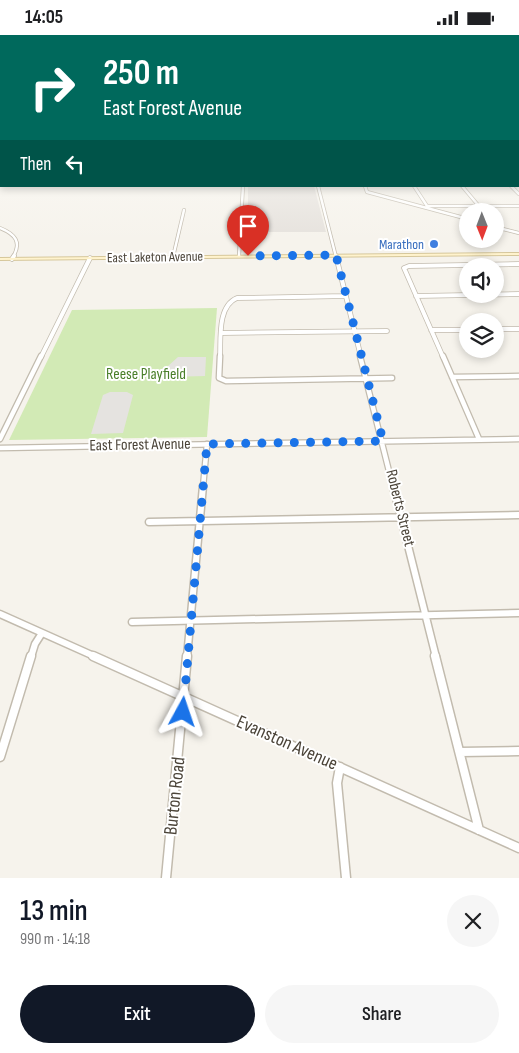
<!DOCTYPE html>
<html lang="en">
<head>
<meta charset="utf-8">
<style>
	body { margin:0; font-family:"Sofia Sans Condensed",sans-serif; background:#f6f6f6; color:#202124; height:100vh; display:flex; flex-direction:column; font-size:19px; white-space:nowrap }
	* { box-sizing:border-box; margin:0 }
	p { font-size:16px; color:#757577 }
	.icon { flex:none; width:28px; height:28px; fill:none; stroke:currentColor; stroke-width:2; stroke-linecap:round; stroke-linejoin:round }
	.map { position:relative; height:843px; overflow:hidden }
	.sheet { display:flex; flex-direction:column; background:#fff; flex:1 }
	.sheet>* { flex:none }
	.top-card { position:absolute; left:0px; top:0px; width:520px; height:152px; box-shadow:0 2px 8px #0003; background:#00695c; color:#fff; overflow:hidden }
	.needle { width:32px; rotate:179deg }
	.tools { position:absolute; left:459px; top:168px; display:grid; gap:10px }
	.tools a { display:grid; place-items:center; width:45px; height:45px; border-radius:50%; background:#fff; box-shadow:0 2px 8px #0003; font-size:25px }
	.pin { position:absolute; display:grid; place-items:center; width:42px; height:42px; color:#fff; margin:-51px -21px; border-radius:50% 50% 50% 0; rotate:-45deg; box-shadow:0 0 5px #0007 }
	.pin .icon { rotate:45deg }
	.me { position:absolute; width:55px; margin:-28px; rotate:5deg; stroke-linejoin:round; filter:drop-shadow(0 0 4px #0008) }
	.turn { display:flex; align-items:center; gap:18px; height:105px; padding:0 20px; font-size:22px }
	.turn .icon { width:65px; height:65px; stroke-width:2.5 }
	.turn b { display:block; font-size:35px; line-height:42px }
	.then { display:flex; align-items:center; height:48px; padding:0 20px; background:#0003; gap:10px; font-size:19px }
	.round { display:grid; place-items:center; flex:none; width:52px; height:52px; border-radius:26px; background:#f6f6f6 }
	.overview { display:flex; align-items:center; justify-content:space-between; height:85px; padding:0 20px }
	h1 { font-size:30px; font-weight:600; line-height:38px; color:#111827 }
	.button { display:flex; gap:10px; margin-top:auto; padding:10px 20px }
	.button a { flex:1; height:58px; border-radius:30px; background:#111827; color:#fff; font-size:20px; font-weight:600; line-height:58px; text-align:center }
	.button a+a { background:#f6f6f6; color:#202124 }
	.status { display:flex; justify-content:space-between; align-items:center; height:35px; padding:0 25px; background:#fff; direction:ltr }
	.status svg { height:14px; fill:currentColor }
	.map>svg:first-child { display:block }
</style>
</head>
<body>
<div class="status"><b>14:05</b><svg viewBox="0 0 49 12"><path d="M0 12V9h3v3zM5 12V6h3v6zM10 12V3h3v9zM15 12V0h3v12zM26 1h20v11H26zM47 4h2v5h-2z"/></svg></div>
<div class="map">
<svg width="519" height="843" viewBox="0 0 519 843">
	<rect width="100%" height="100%" fill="#f6f3ec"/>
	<!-- industrial -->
	<path fill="#e6e2dd" d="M248 151H314L326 197H248Z"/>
	<!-- green -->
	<path fill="#d2eab5" d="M217 273 207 402 9 405 72 275Z"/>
	<!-- parking -->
	<path fill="#e5e3e0" d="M178 322H206L205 341 167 342 168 331Z
		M110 357H127L133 360 123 398 91 399 103 360Z"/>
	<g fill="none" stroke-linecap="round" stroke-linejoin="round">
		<defs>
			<path id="minor-far4" d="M318 151 336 222
				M365 151 367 157 468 184
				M414 151 427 171H519
				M462 151 483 176
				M511 151 519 159
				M495 192 519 198
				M0 193C15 199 22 207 13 222
				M239 221 243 151
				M173 222 184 175"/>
			<path id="minor-far3" d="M336 221 361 322
				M12 224 14 221
				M416 261 519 259
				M495 294H519
				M431 295H468
				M222 298 387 296
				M41 322 90 223
				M220 322C221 305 217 271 237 263L346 261
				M443 322 404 233 409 231 519 229"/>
			<path id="minor-far2" d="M220 321 219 343 226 346 392 343
				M360 321 393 452
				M443 321 479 404
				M452 342 519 341
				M0 404 41 321
				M0 413 519 404
				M203 452 207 409"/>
			<path id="minor-far1" d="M393 451 436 622
				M149 487 519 480
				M0 579 96 622
				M132 587 519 578
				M31 622 35 609 42 598
				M187 622 203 451"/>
			<path id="minor" d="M93 621 519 813
				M435 621 479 795
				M460 717 519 716
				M0 722 31 621
				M340 732 337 748 346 843
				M166 843 187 621"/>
			<path id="secondary" d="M519 218V220L0 225V223Z"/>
			<path id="motorway" d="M0 115 1 114"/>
		</defs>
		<!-- minor-far4 casing -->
		<use href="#minor-far4" stroke="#c2bbae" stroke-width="4"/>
		<!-- minor-far3 casing -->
		<use href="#minor-far3" stroke="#c2bbae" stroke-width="5.5"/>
		<!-- minor-far2 casing -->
		<use href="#minor-far2" stroke="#c2bbae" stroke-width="7"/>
		<!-- minor-far1 casing -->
		<use href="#minor-far1" stroke="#c2bbae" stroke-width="9"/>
		<!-- minor casing -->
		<use href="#minor" stroke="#c2bbae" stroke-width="11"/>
		<!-- secondary casing -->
		<use href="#secondary" stroke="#d6c79b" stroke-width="2"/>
		<!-- motorway casing -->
		<use href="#motorway" stroke="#e0a43c" stroke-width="12"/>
		<!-- minor-far4 -->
		<use href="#minor-far4" stroke="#fff" stroke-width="2.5"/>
		<!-- minor-far3 -->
		<use href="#minor-far3" stroke="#fff" stroke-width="4"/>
		<!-- minor-far2 -->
		<use href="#minor-far2" stroke="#fff" stroke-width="4.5"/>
		<!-- minor-far1 -->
		<use href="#minor-far1" stroke="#fff" stroke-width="6"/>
		<!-- minor -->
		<use href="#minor" stroke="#fff" stroke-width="8"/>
		<!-- secondary -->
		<use href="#secondary" fill="#fff3cd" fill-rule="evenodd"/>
		<!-- motorway -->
		<use href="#motorway" stroke="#ffcf6e" stroke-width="10"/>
	</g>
	<!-- sky -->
	<linearGradient id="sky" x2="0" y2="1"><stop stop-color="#8fc1ec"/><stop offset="0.42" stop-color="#fbfaf6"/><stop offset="1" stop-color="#fbfaf6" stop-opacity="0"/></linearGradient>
	<rect width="519" height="205" fill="url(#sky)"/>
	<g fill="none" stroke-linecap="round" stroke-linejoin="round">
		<!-- route -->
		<path stroke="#1a73e8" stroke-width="9" stroke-dasharray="0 16.2" d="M183 677 207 409 383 406 336 220 248 221"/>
	</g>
	<!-- markers -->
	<circle fill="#3f7fe0" stroke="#fff" stroke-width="2" cx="434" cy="209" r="5"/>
	<g text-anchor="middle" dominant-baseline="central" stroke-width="4" stroke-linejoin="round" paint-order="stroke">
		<!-- far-shop labels -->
		<g font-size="14" fill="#366cbe" stroke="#fff" text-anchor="end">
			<text x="424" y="209">Marathon</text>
		</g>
		<!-- far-street labels -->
		<g font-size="14" fill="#4b4439" stroke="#fff">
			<text transform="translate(155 222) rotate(-1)">East Laketon Avenue</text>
		</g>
		<!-- park labels -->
		<g font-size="16" fill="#4a7f2a" stroke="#fff">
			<text x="146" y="339">Reese Playfield</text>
		</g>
		<!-- street labels -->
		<g font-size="16" fill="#4b4439" stroke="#fff">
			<text transform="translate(140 410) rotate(-1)">East Forest Avenue</text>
			<text transform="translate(400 473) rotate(76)">Roberts Street</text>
		</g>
		<!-- near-street labels -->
		<g font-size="19" fill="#4b4439" stroke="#fff">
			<text transform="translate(287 708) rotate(24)">Evanston Avenue</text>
			<text transform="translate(175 761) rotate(-84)">Burton Road</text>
		</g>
	</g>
</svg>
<div class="tools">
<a><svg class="needle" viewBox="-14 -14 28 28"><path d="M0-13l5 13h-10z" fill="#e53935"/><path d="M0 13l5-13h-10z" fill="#757577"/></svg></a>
<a><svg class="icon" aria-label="sound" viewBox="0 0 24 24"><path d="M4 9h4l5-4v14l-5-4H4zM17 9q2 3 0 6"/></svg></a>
<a><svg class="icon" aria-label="layers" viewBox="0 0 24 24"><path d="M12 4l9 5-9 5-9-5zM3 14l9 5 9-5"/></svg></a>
</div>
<div class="pin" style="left:248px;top:221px;background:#d93025"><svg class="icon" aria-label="arrive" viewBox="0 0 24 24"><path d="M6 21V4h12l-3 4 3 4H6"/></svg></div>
<svg class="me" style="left:183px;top:677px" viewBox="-20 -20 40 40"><path d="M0-17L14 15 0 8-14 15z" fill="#1a73e8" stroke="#fff" stroke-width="4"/></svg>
<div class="top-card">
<div class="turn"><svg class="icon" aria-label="right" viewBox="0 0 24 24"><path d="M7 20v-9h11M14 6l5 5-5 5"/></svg><div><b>250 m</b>East Forest Avenue</div></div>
<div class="then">Then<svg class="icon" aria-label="left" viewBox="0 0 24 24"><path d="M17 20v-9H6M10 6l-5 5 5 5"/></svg></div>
</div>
</div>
<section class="sheet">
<div class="overview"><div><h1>13 min</h1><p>990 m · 14:18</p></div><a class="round"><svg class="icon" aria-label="close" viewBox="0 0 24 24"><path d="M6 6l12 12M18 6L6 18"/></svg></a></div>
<div class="button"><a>Exit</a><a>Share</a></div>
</section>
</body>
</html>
